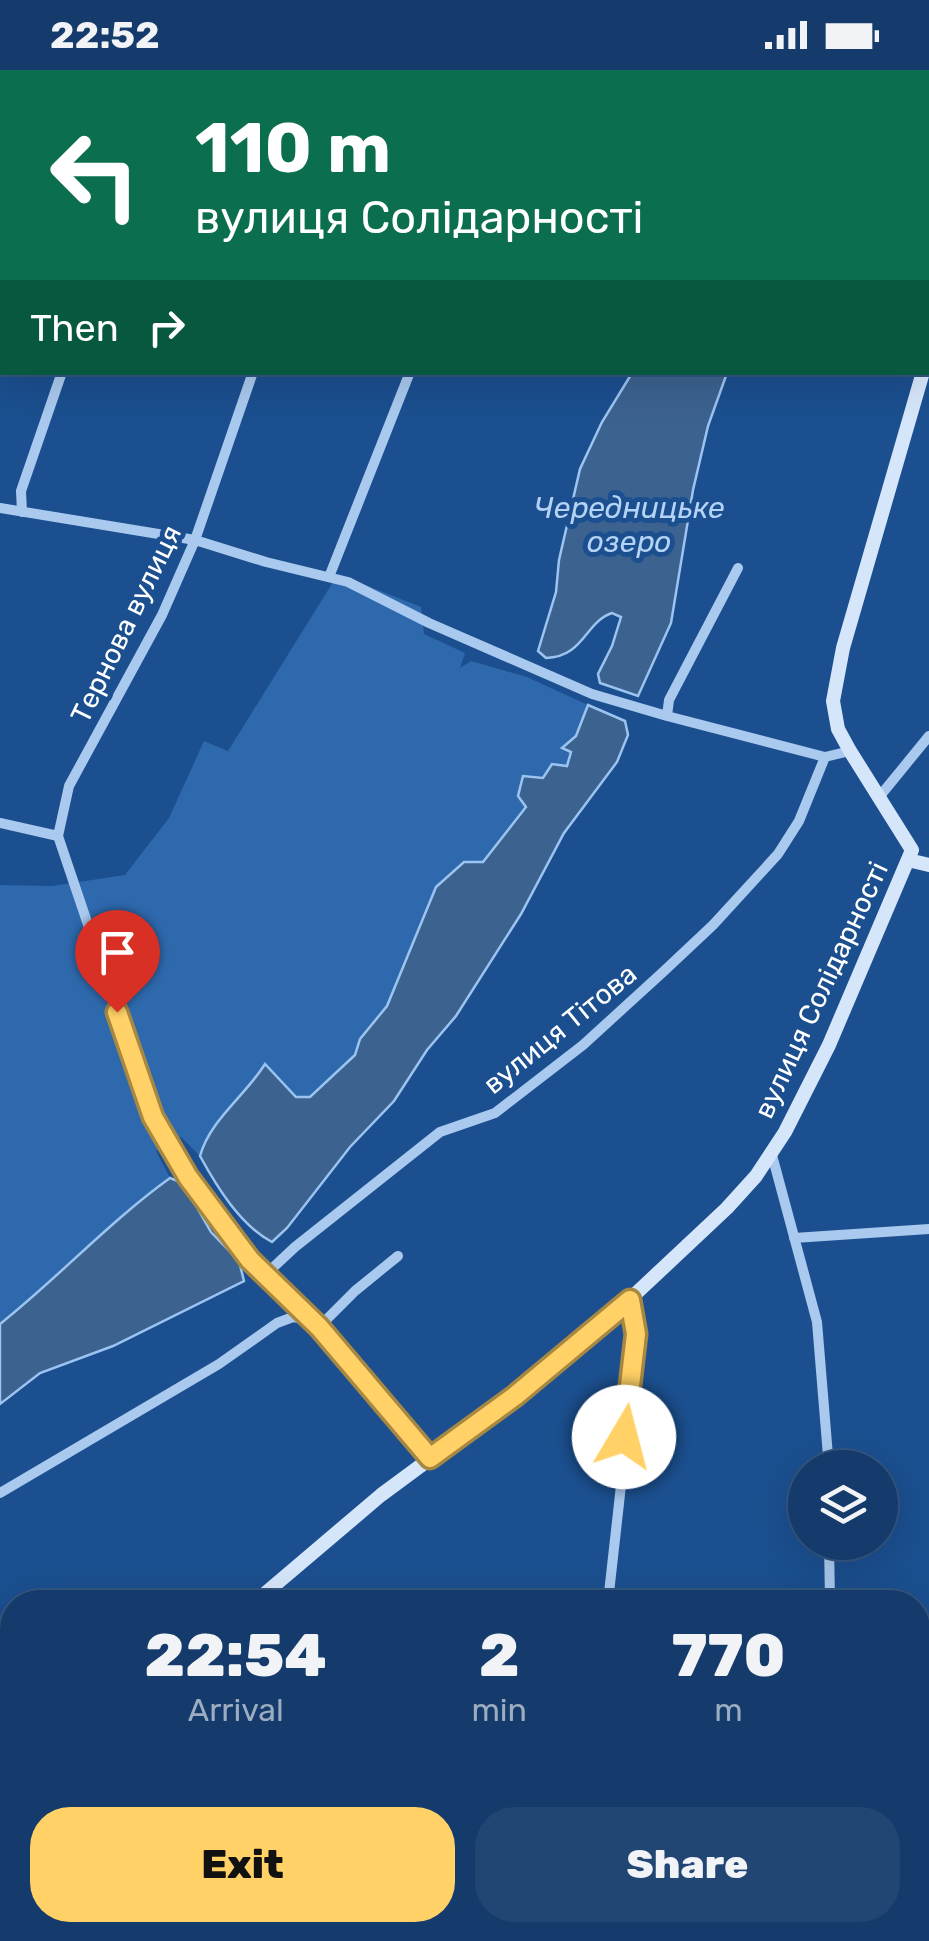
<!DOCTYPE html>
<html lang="en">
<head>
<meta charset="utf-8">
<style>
	body { margin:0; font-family:Rubik,sans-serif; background:#214673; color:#f1f3f6; height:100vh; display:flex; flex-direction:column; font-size:38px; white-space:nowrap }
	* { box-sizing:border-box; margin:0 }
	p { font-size:32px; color:#9dadc1 }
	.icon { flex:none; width:55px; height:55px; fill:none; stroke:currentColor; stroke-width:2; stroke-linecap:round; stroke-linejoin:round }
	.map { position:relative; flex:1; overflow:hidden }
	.sheet { position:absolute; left:0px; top:1520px; width:930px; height:352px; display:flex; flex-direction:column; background:#143b6b; border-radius:40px 40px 0 0; box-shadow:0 10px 40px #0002,0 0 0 2px #33557e }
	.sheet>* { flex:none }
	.hud { position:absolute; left:0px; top:0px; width:930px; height:305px; box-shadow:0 10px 40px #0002,0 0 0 2px #33557e; background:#0b6e4f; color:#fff; overflow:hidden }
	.buttons { position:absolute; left:788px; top:1380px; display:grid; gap:20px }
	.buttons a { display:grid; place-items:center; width:110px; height:110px; border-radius:50%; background:#143b6b; box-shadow:0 10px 40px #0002,0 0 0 2px #33557e; font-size:50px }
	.pin { position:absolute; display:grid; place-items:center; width:85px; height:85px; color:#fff; margin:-102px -42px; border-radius:50% 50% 50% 0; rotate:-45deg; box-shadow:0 0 10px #0007 }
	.pin .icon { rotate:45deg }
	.me { position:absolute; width:110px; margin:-55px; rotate:8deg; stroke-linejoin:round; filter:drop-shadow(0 0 8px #0008) }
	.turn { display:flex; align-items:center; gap:35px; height:210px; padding:0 30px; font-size:45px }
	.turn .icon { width:130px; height:130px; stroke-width:2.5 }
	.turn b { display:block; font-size:70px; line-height:85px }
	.then { display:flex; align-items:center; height:95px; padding:0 30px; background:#0003; gap:20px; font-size:38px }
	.eta { display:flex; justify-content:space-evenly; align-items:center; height:170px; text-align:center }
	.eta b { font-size:60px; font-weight:800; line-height:70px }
	.cta { display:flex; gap:20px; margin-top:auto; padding:20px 30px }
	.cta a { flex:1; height:115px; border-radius:40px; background:#ffd166; color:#111; font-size:40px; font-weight:800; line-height:115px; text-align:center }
	.cta a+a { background:#214673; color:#f1f3f6 }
	.status { display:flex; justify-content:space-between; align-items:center; height:70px; padding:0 50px; background:#143b6b; direction:ltr }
	.status svg { height:28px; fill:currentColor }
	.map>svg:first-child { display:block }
</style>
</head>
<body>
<div class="status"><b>22:52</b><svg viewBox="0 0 49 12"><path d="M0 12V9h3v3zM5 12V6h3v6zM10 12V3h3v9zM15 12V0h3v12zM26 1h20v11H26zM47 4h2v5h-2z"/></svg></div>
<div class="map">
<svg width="929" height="1871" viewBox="0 0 929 1871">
	<rect width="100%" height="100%" fill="#1b4f8f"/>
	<!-- green -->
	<path fill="#2e69ad" d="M338 504 421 537 424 564 465 583 460 598 471 591 527 607 588 635 576 666 563 678 572 682 566 697 526 737 483 792 436 817 387 936 360 969 355 985 311 1027H296L265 995C245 1026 210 1050 200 1086L181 1067 156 1081 170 1108C108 1152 59 1207 0 1254V815L52 816 125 805 169 748 204 671 228 681Z"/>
	<!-- water -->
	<path fill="#3c6290" stroke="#9cc4f0" stroke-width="2.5" d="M632 303H727L708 356 693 420 671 553 638 626 600 613 598 604 612 576 621 547 612 543C585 552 584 587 546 588L538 581 556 522 559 490 580 399 602 352Z
		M588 635 625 651 628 665 617 692 564 763 521 844 456 946 427 980 394 1031 350 1077 287 1158 272 1172C240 1155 217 1117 200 1086 210 1050 245 1026 265 994L296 1027H310L355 985 360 969 387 936 436 817 464 792H483L526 737 518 726 523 706 543 708 552 694 567 696 571 682 562 678 576 666Z
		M170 1108 183 1113 211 1162 239 1191 244 1211 113 1276 40 1303 0 1334V1254C59 1207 109 1152 170 1108Z"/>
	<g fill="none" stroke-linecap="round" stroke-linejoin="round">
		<!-- street -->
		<path stroke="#a9c9ee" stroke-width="10" d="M357 2 358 0
			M526 2 527 0
			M0 164H2
			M253 302 195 470 162 545 69 716 58 766 153 1047 188 1107 250 1190 319 1257 430 1388
			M0 438 195 470 266 492 348 512 429 553 592 624 667 646 825 687 850 681
			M22 442 21 421 62 302
			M329 507 410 302
			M667 646 669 630 738 498
			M880 726 929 666
			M0 753 58 766
			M772 1085 817 1252 829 1398
			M794 1168 929 1159
			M264 1206 295 1177 440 1062 495 1043 583 975 663 902 713 855 778 784 799 751 825 687
			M319 1257 355 1221 398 1186
			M0 1423 219 1294 277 1253 293 1247 310 1250
			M829 1472 830 1532
			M608 1532 633 1308 636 1264 629 1230
			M918 1755 929 1752
			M0 1870 70 1864 123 1867 321 1860
			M550 1871 554 1860
			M918 1871 921 1804 929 1779"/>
		<!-- secondary -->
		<path stroke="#d6e6fa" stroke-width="14" d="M928 288 929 284
			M908 790 929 795
			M255 1532 381 1425 515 1326 629 1230 727 1138 756 1106 785 1062 829 975 912 780 850 681 838 659 833 631 843 578 923 302
			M0 1627 12 1625"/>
	</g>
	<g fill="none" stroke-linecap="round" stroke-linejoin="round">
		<defs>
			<path id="route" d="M117 942 153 1047 188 1107 250 1190 319 1257 430 1388 515 1326 630 1230 636 1264 624 1367"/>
		</defs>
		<!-- route casing -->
		<use href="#route" stroke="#a68842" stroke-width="25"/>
		<!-- route -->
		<use href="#route" stroke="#ffd166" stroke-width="18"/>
	</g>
	<g text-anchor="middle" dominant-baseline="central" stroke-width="10" stroke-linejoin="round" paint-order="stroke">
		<!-- street labels -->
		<g font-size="28" fill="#fff" stroke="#1b4f8f">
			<text transform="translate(126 554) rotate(-64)">Тернова вулиця</text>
			<text transform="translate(821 920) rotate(-65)">вулиця Солідарності</text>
			<text transform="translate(560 959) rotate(-39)">вулиця Тітова</text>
		</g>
		<!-- water labels -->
		<g font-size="30" font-style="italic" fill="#b5d3f5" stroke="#1b4f8f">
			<text x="629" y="438">Чередницьке<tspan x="629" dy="34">озеро</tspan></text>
		</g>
	</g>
</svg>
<div class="buttons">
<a><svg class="icon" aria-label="layers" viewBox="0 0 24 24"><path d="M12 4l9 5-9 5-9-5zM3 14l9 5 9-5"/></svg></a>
</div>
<div class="pin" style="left:117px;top:942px;background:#d93025"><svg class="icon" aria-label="arrive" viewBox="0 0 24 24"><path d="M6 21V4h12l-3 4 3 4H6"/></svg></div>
<svg class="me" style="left:624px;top:1367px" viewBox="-20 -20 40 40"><circle r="19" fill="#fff"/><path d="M0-13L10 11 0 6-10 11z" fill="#ffd166"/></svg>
<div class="hud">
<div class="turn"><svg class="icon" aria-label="left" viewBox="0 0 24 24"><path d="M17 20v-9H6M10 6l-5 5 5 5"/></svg><div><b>110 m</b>вулиця Солідарності</div></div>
<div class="then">Then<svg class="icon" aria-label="right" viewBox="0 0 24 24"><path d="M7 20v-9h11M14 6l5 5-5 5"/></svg></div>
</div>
<section class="sheet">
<div class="eta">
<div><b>22:54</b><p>Arrival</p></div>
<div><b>2</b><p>min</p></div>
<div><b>770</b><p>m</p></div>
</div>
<div class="cta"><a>Exit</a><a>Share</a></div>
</section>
</div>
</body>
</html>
